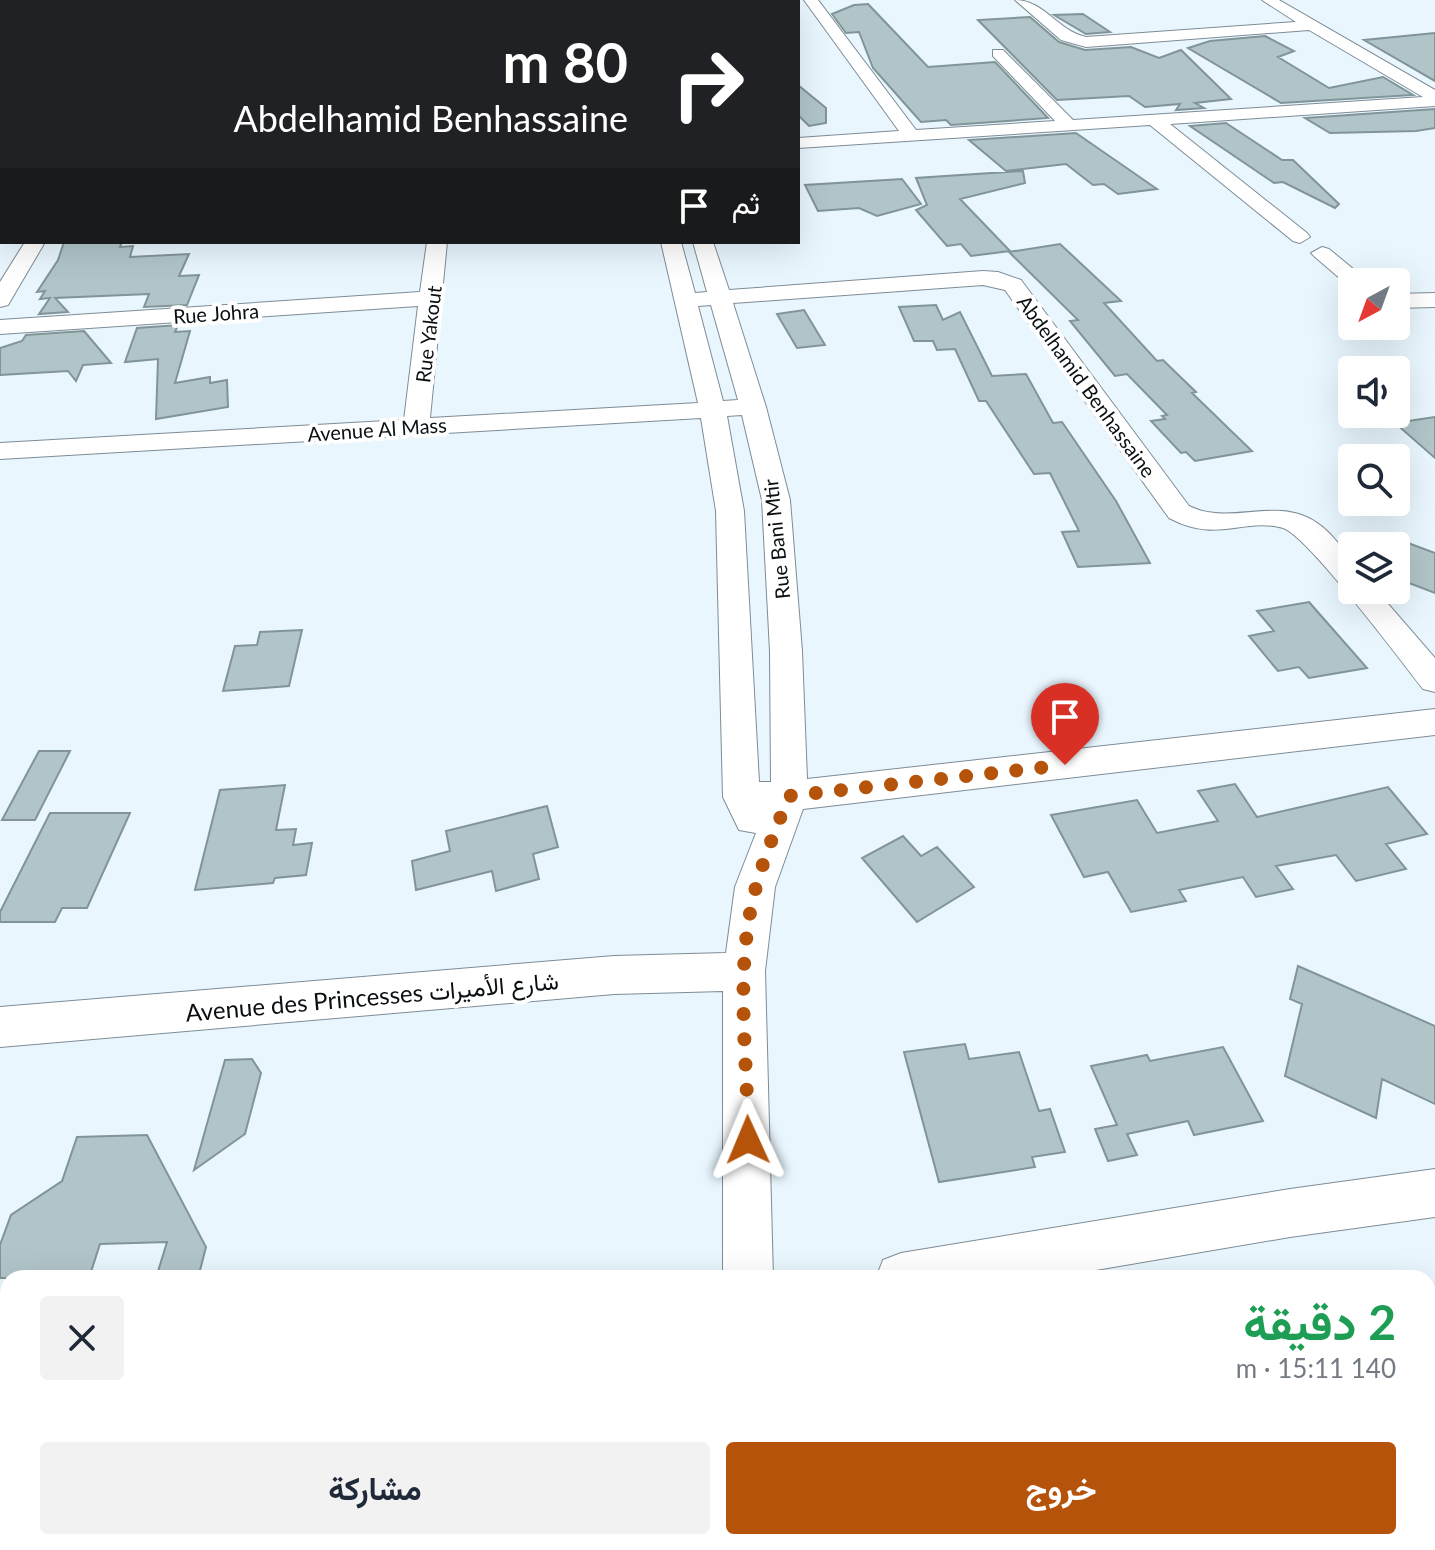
<!DOCTYPE html>
<html lang="ar">
<head>
<meta charset="utf-8">
<style>
	body { margin:0; font-family:Lato,Vazirmatn,sans-serif; background:#f2f2f3; color:#1f2937; direction:rtl; height:100vh; display:flex; flex-direction:column; font-size:30px; white-space:nowrap }
	* { box-sizing:border-box; margin:0 }
	p { font-size:26px; color:#747a83 }
	.icon { flex:none; width:44px; height:44px; fill:none; stroke:currentColor; stroke-width:2; stroke-linecap:round; stroke-linejoin:round }
	.map { position:relative; flex:1; overflow:hidden; direction:ltr }
	.sheet { position:absolute; left:0px; top:1270px; width:1436px; height:280px; display:flex; flex-direction:column; background:#fff; border-radius:24px 24px 0 0; box-shadow:0 8px 32px #0002; direction:rtl }
	.sheet>* { flex:none }
	.banner { position:absolute; left:0px; top:0px; width:800px; height:244px; box-shadow:0 8px 32px #0002; direction:rtl; background:#202124; color:#fff; overflow:hidden }
	.needle { width:52px; rotate:221deg }
	.tools { position:absolute; left:1338px; top:268px; display:grid; gap:16px }
	.tools a { display:grid; place-items:center; width:72px; height:72px; border-radius:8px; background:#fff; box-shadow:0 8px 32px #0002; font-size:40px }
	.pin { position:absolute; display:grid; place-items:center; width:68px; height:68px; color:#fff; margin:-82px -34px; border-radius:50% 50% 50% 0; rotate:-45deg; box-shadow:0 0 8px #0007 }
	.pin .icon { rotate:45deg }
	.me { position:absolute; width:88px; margin:-44px; rotate:359deg; stroke-linejoin:round; filter:drop-shadow(0 0 6px #0008) }
	.turn { display:flex; align-items:center; gap:28px; height:168px; padding:0 40px; font-size:36px }
	.turn .icon { width:104px; height:104px; stroke-width:2.5 }
	.turn b { display:block; font-size:56px; line-height:68px }
	.then { display:flex; align-items:center; height:76px; padding:0 40px; background:#0003; gap:16px; font-size:30px }
	.round { display:grid; place-items:center; flex:none; width:84px; height:84px; border-radius:8px; background:#f2f2f3 }
	.overview { display:flex; align-items:center; justify-content:space-between; height:136px; padding:0 40px }
	h1 { font-size:48px; font-weight:700; line-height:60px; color:#1e9e55 }
	.cta { display:flex; gap:16px; margin-top:auto; padding:16px 40px }
	.cta a { flex:1; height:92px; border-radius:8px; background:#b45309; color:#fff; font-size:32px; font-weight:700; line-height:92px; text-align:center }
	.cta a+a { background:#f2f2f3; color:#1f2937 }
	.map>svg:first-child { display:block }
</style>
</head>
<body>
<div class="map">
<svg width="1435" height="1550" viewBox="0 0 1435 1550">
	<rect width="100%" height="100%" fill="#e9f6fe"/>
	<!-- building -->
	<path fill="#b1c5c9" stroke="#819498" stroke-width="2" d="M868 4 928 67 995 62 1048 118 951 125 946 120 921 122 873 68 859 32 846 33 832 14 854 5Z
		M1083 14 1110 32 1086 34 1054 15Z
		M1030 17 1059 42 1085 50 1131 47 1159 58 1181 50 1231 99 1195 103 1204 108 1176 110 1180 104 1145 107 1129 96 1057 100 978 20Z
		M1435 33V81L1364 40Z
		M1265 36 1294 51 1278 57 1329 88 1383 77 1413 95 1281 103 1188 48 1210 41Z
		M798 85 826 108V123L809 126 798 115Z
		M1435 109V128L1416 131 1330 133 1305 118Z
		M1226 123 1282 160H1293L1339 204 1335 208 1283 182 1274 183 1190 126Z
		M1076 133 1157 189 1118 194 1104 184 1093 185 1066 164 1006 171 969 140Z
		M1023 171 1025 183 960 199 1010 251 971 256 961 244 947 246 916 210 927 205 916 178Z
		M902 179 921 204 877 216 859 208 818 211 805 185Z
		M64 242H122L120 247 133 246 130 257 189 254 179 276 199 275 187 305 144 307 149 294 55 298 68 312 39 314 50 298 40 299 45 291 37 292 58 260Z
		M1060 244 1121 301 1104 303 1157 361 1163 360 1196 392 1192 393 1252 451 1195 461 1186 452 1181 453 1151 421 1165 419 1162 416 1167 415 1127 374 1115 376 1070 321 1078 320 1009 252Z
		M936 305 943 320 960 312 992 376 1026 374 1053 423 1062 422 1116 501 1150 563 1078 567 1062 532 1079 531 1050 473 1034 474 986 401H979L955 349 937 350 933 341H914L899 307Z
		M804 310 825 345 797 348 777 314Z
		M178 325 175 332 190 331 175 383 210 377V383L227 380 228 407 156 419 158 359 125 362 137 328Z
		M84 331 111 363 83 365 76 381 68 371 0 375V348L22 341 26 335Z
		M1435 417V458L1395 423Z
		M1408 543 1435 553V593L1396 578V565Z
		M1309 602 1367 668 1309 678 1299 667 1278 671 1249 636 1274 631 1257 611Z
		M302 630 289 686 223 691 235 646 257 645 260 632Z
		M39 751H70L35 820H2Z
		M1235 784 1257 817 1388 787 1427 834 1386 844 1406 869 1356 881 1336 855 1276 866 1293 889 1256 897 1243 877 1179 890 1186 901 1131 912 1108 872 1084 877 1051 815 1137 800 1157 833 1218 821 1198 791Z
		M285 785 276 830 296 829 293 845 312 843 306 875 275 878 273 883 195 890 220 790Z
		M547 806 558 847 533 854 539 879 496 891 492 871 416 890 412 861 450 851 446 831Z
		M50 813H130L87 908H62L55 922H0V912Z
		M903 836 921 856 937 847 974 887 917 922 862 858Z
		M1298 966 1435 1026V1104L1382 1079 1376 1118 1285 1076 1302 1004 1290 999Z
		M965 1044 969 1059 1019 1052 1039 1111 1050 1109 1065 1152 1032 1157 1035 1167 939 1182 904 1052Z
		M1223 1047 1263 1121 1194 1135 1188 1121 1127 1134 1137 1155 1108 1161 1095 1129 1117 1125 1091 1066 1147 1055 1150 1061Z
		M252 1059 261 1073 245 1134 194 1170 225 1060Z
		M147 1135 206 1247 198 1278H156L167 1242 100 1244 89 1278H0V1245L11 1215 62 1181 77 1137Z"/>
	<g fill="none" stroke-linecap="round" stroke-linejoin="round">
		<defs>
			<path id="minor" d="M331 0H347L330 2Z
				M640 0H655L639 2Z
				M804 0H818L916 130 1055 121 993 56V50H1003L1073 120 1423 97 1309 30 1086 47 1061 40 1015 0C1044 0 1058 31 1086 37L1296 22 1262 0H1279L1435 90V106L1170 124 1307 233 1310 237 1300 243 1293 241 1150 125 798 148V138L899 131Z
				M0 92H2V102H0Z
				M0 198H2V210H0Z
				M25 242H45L8 305 0 307V282Z
				M427 242H447L430 418 698 403 661 242H681L695 293 707 292 693 242H713L729 290 983 271 998 272 1021 280 1189 506C1236 529 1287 487 1331 535 1350 556 1352 562 1352 590H1376L1435 658V692L1423 689C1401 661 1307 535 1283 528 1243 517 1218 544 1169 518L1005 290 983 285 733 303 766 407 790 500 802 651 807 779 1435 709V735L803 809 775 887 765 971 773 1278H723V991L614 994 0 1047V1007L614 956 726 953 735 887 756 833 739 830 723 797 716 511 701 418 0 459V443L404 420 418 306 0 334V320L420 292ZM711 305 738 400 723 401 698 306ZM742 415 762 500 770 651 771 782H759L744 511 727 416Z
				M1322 247 1329 249 1369 282H1352L1350 287 1315 257 1311 253Z
				M1435 293V307L1396 308V294Z
				M1435 1169V1217L1290 1237 1049 1278H876L883 1260 901 1253 1290 1189Z
				M722 1542H780V1550H722Z"/>
			<path id="major" d="M513 0H583L511 2Z
				M0 17H2V27H0Z"/>
		</defs>
		<!-- minor casing -->
		<use href="#minor" stroke="#7e8c96" stroke-width="2"/>
		<!-- major casing -->
		<use href="#major" stroke="#7e8c96" stroke-width="2"/>
		<!-- minor -->
		<use href="#minor" fill="#fff" fill-rule="evenodd"/>
		<!-- major -->
		<use href="#major" fill="#fff" fill-rule="evenodd"/>
	</g>
	<g fill="none" stroke-linecap="round" stroke-linejoin="round">
		<!-- route -->
		<path stroke="#b45309" stroke-width="14" stroke-dasharray="0 25.2" d="M748 1140C748 1067 737 991 749 919 756 876 773 836 789 796L1065 765"/>
	</g>
	<g text-anchor="middle" dominant-baseline="central" stroke-width="8" stroke-linejoin="round" paint-order="stroke">
		<!-- far-street labels -->
		<g font-size="20" fill="#0a0f12" stroke="#fff">
			<text transform="translate(216 313) rotate(-4)">Rue Johra</text>
			<text transform="translate(428 334) rotate(-83)">Rue Yakout</text>
			<text transform="translate(1087 386) rotate(54)">Abdelhamid Benhassaine</text>
			<text transform="translate(377 429) rotate(-4)">Avenue Al Mass</text>
			<text transform="translate(776 539) rotate(-96)">Rue Bani Mtir</text>
		</g>
		<!-- street labels -->
		<g font-size="24" fill="#0a0f12" stroke="#fff">
			<text transform="translate(372 996) rotate(-5)">Avenue des Princesses شارع الأميرات</text>
		</g>
	</g>
</svg>
<div class="tools">
<a><svg class="needle" viewBox="-14 -14 28 28"><path d="M0-13l5 13h-10z" fill="#e53935"/><path d="M0 13l5-13h-10z" fill="#747a83"/></svg></a>
<a><svg class="icon" aria-label="sound" viewBox="0 0 24 24"><path d="M4 9h4l5-4v14l-5-4H4zM17 9q2 3 0 6"/></svg></a>
<a><svg class="icon" aria-label="search" viewBox="0 0 24 24"><circle cx="10" cy="10" r="6"/><path d="M15 15l6 6"/></svg></a>
<a><svg class="icon" aria-label="layers" viewBox="0 0 24 24"><path d="M12 4l9 5-9 5-9-5zM3 14l9 5 9-5"/></svg></a>
</div>
<div class="pin" style="left:1065px;top:765px;background:#d93025"><svg class="icon" aria-label="arrive" viewBox="0 0 24 24"><path d="M6 21V4h12l-3 4 3 4H6"/></svg></div>
<svg class="me" style="left:748px;top:1140px" viewBox="-20 -20 40 40"><path d="M0-17L14 15 0 8-14 15z" fill="#b45309" stroke="#fff" stroke-width="4"/></svg>
<div class="banner">
<div class="turn"><svg class="icon" aria-label="right" viewBox="0 0 24 24"><path d="M7 20v-9h11M14 6l5 5-5 5"/></svg><div><b>80 m</b>Abdelhamid Benhassaine</div></div>
<div class="then">ثم<svg class="icon" aria-label="arrive" viewBox="0 0 24 24"><path d="M6 21V4h12l-3 4 3 4H6"/></svg></div>
</div>
<section class="sheet">
<div class="overview"><div><h1>2 دقيقة</h1><p>140 m · 15:11</p></div><a class="round"><svg class="icon" aria-label="close" viewBox="0 0 24 24"><path d="M6 6l12 12M18 6L6 18"/></svg></a></div>
<div class="cta"><a>خروج</a><a>مشاركة</a></div>
</section>
</div>
</body>
</html>
